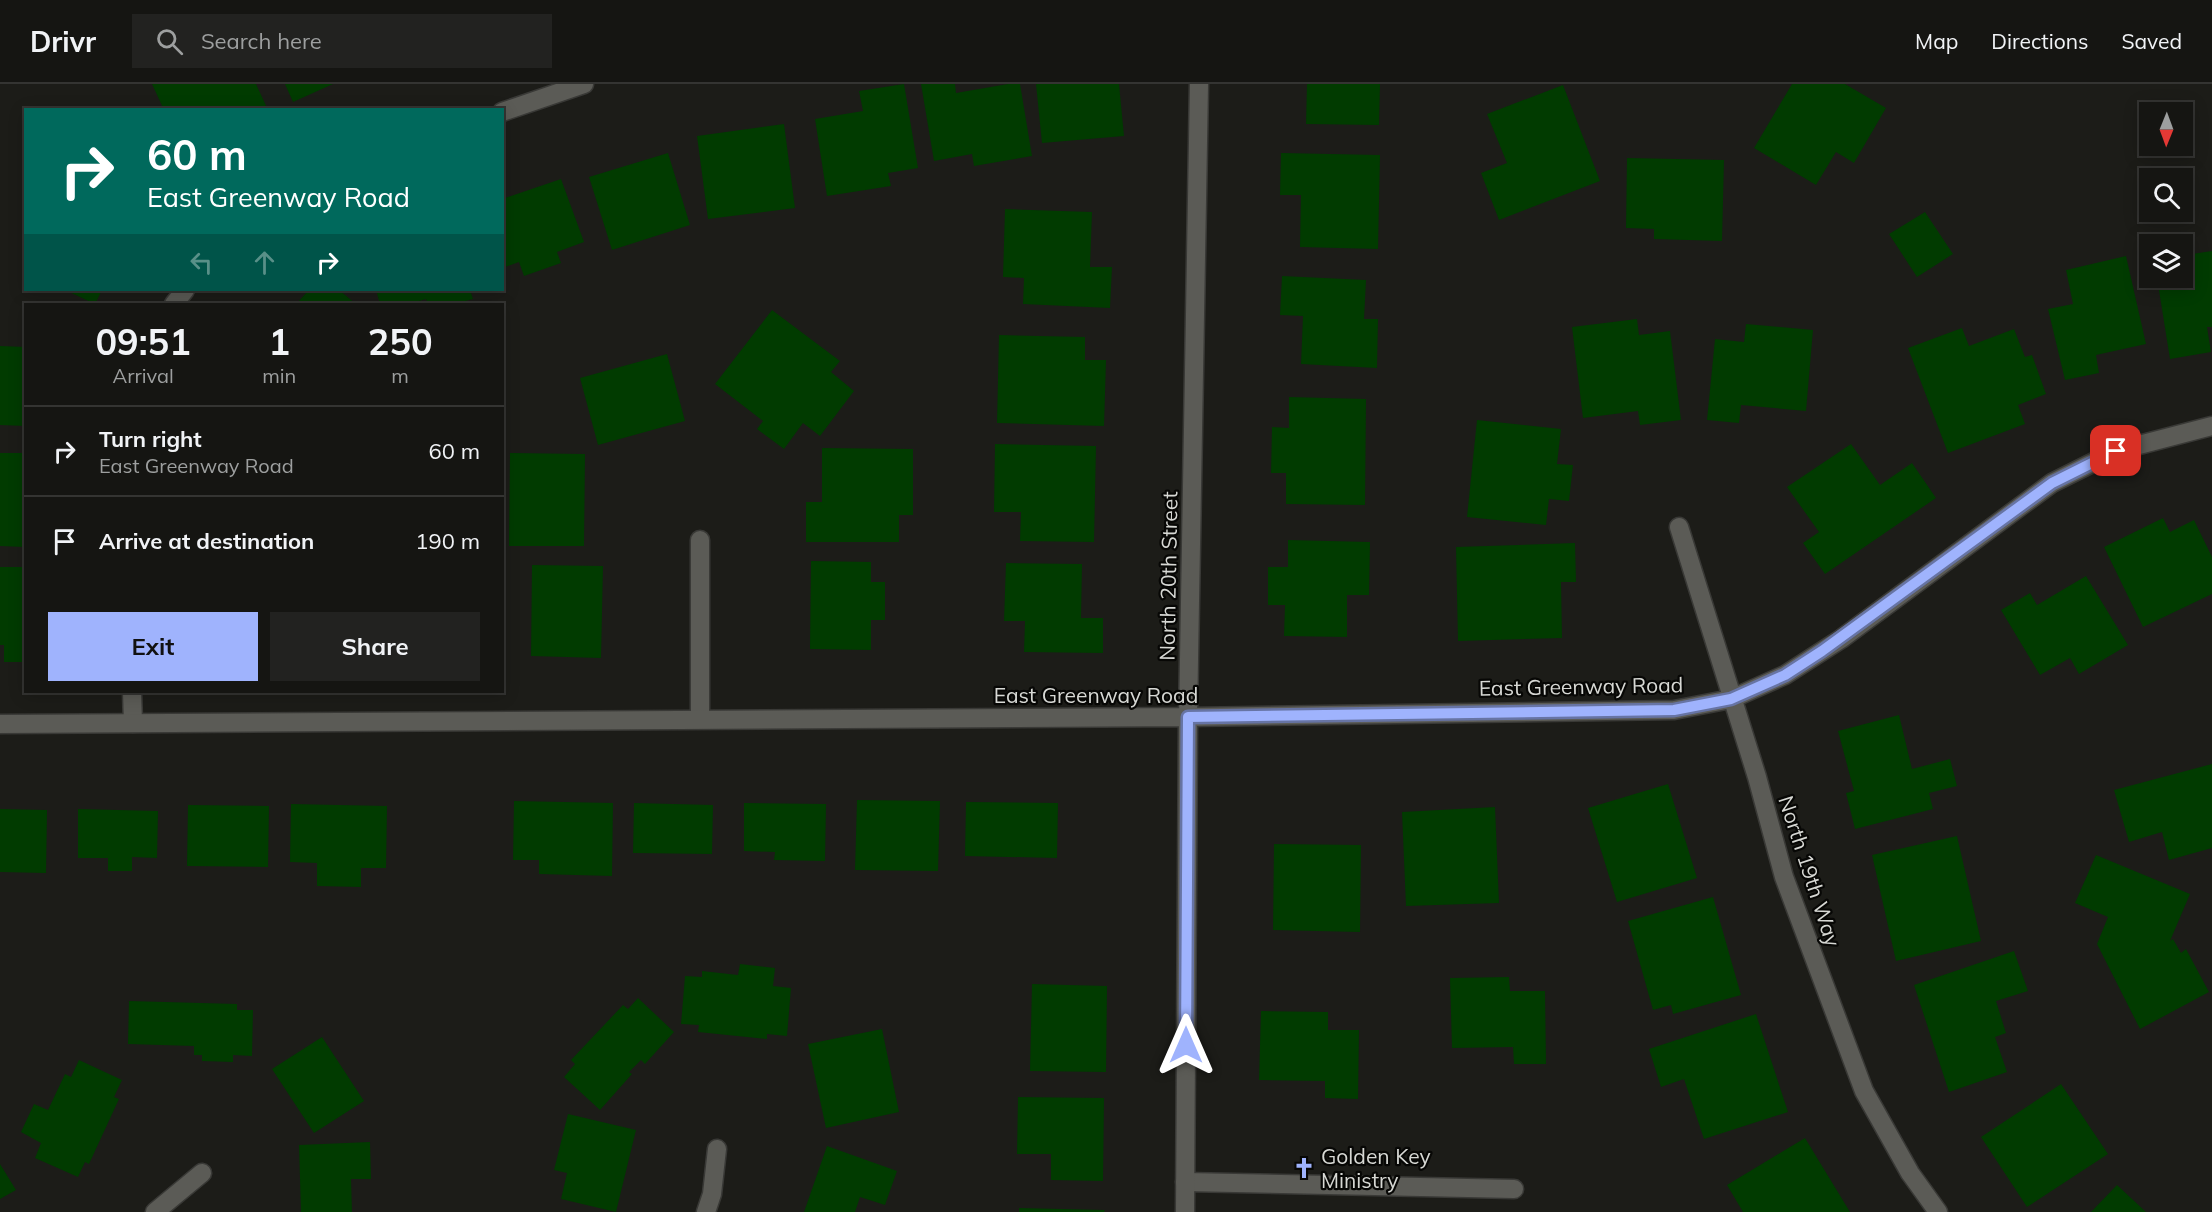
<!DOCTYPE html>
<html lang="en">
<head>
<meta charset="utf-8">
<style>
	body { margin:0; font-family:Mulish,sans-serif; background:#222220; color:#f1f3f6; height:100vh; display:flex; flex-direction:column; font-size:22px; white-space:nowrap }
	* { box-sizing:border-box; margin:0 }
	p { font-size:20px; color:#9d9f9f }
	.icon { flex:none; width:33px; height:33px; fill:none; stroke:currentColor; stroke-width:2; stroke-linecap:round; stroke-linejoin:round }
	.map { position:relative; flex:1; overflow:hidden }
	.details { position:absolute; left:24px; top:219px; width:480px; height:390px; display:flex; flex-direction:column; background:#151512; border-radius:0px; box-shadow:0 3px 15px #0003,0 0 0 2px #343432 }
	.details>* { flex:none }
	.guide { position:absolute; left:24px; top:24px; width:480px; height:183px; border-radius:0px; box-shadow:0 3px 15px #0003,0 0 0 2px #343432; background:#00695c; color:#fff; overflow:hidden }
	.needle { width:39px; rotate:181deg }
	.fabs { position:absolute; left:2139px; top:18px; display:grid; gap:12px }
	.fabs a { display:grid; place-items:center; width:54px; height:54px; border-radius:0px; background:#151512; box-shadow:0 3px 15px #0003,0 0 0 2px #343432; font-size:30px }
	.pin { position:absolute; display:grid; place-items:center; width:51px; height:51px; color:#fff; margin:-26px; border-radius:12px; box-shadow:0 3px 9px #0006 }
	.me { position:absolute; width:66px; margin:-33px; rotate:0deg; stroke-linejoin:round; filter:drop-shadow(0 0 4px #0008) }
	.turn { display:flex; align-items:center; gap:21px; height:126px; padding:0 24px; font-size:27px }
	.turn .icon { width:78px; height:78px; stroke-width:2.5 }
	.turn b { display:block; font-size:42px; line-height:51px }
	.lanes { display:flex; align-items:center; height:57px; padding:0 24px; background:#0003; justify-content:center; gap:30px; direction:ltr }
	.lanes .off { opacity:.35 }
	.eta { display:flex; justify-content:space-evenly; align-items:center; height:102px; text-align:center }
	.eta b { font-size:36px; font-weight:700; line-height:42px }
	.button { display:flex; gap:12px; margin-top:auto; padding:12px 24px }
	.button a { flex:1; height:69px; border-radius:0px; background:#9fb3fd; color:#111; font-size:24px; font-weight:700; line-height:69px; text-align:center }
	.button a+a { background:#222220; color:#f1f3f6 }
	ul { padding:0; list-style:none }
	li { display:flex; align-items:center; gap:18px; height:90px; padding:0 24px; border-top:2px solid #343432 }
	li div { flex:1 }
	li b { display:block; font-size:22px }
	li em { font-style:normal }
	header { display:flex; align-items:center; gap:36px; box-sizing:border-box; height:84px; padding:0 30px; background:#151512; border-bottom:2px solid #343432 }
	header strong { font-size:28px }
	nav { display:flex; gap:33px; margin-inline-start:auto; font-size:21px }
	.search { width:420px; height:54px; background:#222220; display:flex; align-items:center; gap:15px; box-sizing:border-box; padding:0 21px; border-radius:0px; color:#9d9f9f; font-size:22px }
	.map>svg:first-child { display:block }
</style>
</head>
<body>
<header>
<strong>Drivr</strong>
<div class="search"><svg class="icon" aria-label="search" viewBox="0 0 24 24"><circle cx="10" cy="10" r="6"/><path d="M15 15l6 6"/></svg>Search here</div>
<nav><a>Map</a><a>Directions</a><a>Saved</a></nav>
</header>
<div class="map">
<svg width="2212" height="1128" viewBox="0 0 2212 1128">
	<rect width="100%" height="100%" fill="#1c1c18"/>
	<!-- building -->
	<path fill="#013b00" d="M152 0H256L268 26H164Z
		M285 0H333L293 18Z
		M904 0 918 84 888 89 891 102 827 112 815 35 863 27 859 7Z
		M921 0H955L956 9 1008 0H1020L1032 72 974 82 972 70 934 77Z
		M1036 0H1119L1124 52 1042 59Z
		M1307 0H1380L1379 41 1306 40Z
		M1792 0H1845L1886 24 1854 79 1836 68 1816 101 1754 64Z
		M1563 1 1600 97 1499 136 1481 89 1507 79 1487 30Z
		M784 40 795 124 708 135 697 52Z
		M668 69 690 141 612 166 589 93Z
		M1281 69 1380 71 1378 165 1300 163 1301 111H1280Z
		M1627 74 1724 76 1722 157 1654 155V145L1626 144Z
		M561 95 584 158 557 168 561 179 524 192 519 178 502 184V115Z
		M1005 125 1092 128 1090 183H1112L1110 224 1023 220 1024 194 1003 193Z
		M1925 128 1953 170 1917 193 1889 150Z
		M2212 167V243H2207L2211 268 2170 275 2157 194H2182V189L2188 188 2185 171Z
		M2126 172 2146 260 2096 271 2099 289 2065 296 2048 225 2073 220 2066 186Z
		M1282 192 1366 196 1364 235H1378L1377 284 1301 280 1303 232 1280 231Z
		M65 206H102L95 220Z
		M309 206H339L356 220H296Z
		M376 206H470L473 215 454 220H428L426 215 409 220H380Z
		M772 226 840 277 831 288 854 307 820 352 803 339 784 365 757 345 763 337 715 300Z
		M1637 235 1639 251 1670 247 1681 336 1640 341 1638 327 1583 334 1572 243Z
		M1746 240 1813 246 1806 327 1741 321 1739 339 1707 336 1715 255 1744 258Z
		M1962 244 1969 262 2014 245 2025 273 2032 271 2046 310 2018 321 2025 340 1948 369 1908 264Z
		M999 251 1085 253V276H1106L1104 342 997 339Z
		M0 262 26 263V342L0 341Z
		M667 270 685 337 598 361 580 294Z
		M1289 313 1366 315 1365 421 1286 420V389H1271L1272 343 1289 344Z
		M1477 336 1561 345 1557 380 1573 381 1569 417 1549 415 1546 441 1467 433Z
		M995 360 1096 362 1094 458 1020 457 1021 428H994Z
		M1851 360 1880 401 1912 379 1936 414 1825 490 1803 459 1819 448 1787 403Z
		M822 364 913 365V431H899V458H806V418H822Z
		M0 369H26L25 463 0 462Z
		M510 369 585 370 584 462H509Z
		M2163 434 2170 448 2194 436 2212 473V510L2143 543 2104 463Z
		M1288 456 1370 458 1369 511H1347V553L1284 552 1285 521H1268V483H1288Z
		M1575 459 1576 498H1561L1562 554 1458 557 1456 463Z
		M811 477 871 478V498H885V536H871V566L810 565Z
		M1006 479 1082 480 1081 534H1103V569L1024 568 1025 537H1004Z
		M532 481 603 482 601 574 531 572Z
		M0 483H26V578H4V561H0Z
		M2086 492 2128 561 2079 590 2070 574 2040 591 2001 526 2030 509 2037 521Z
		M1899 631 1912 685 1950 675 1957 702 1929 709 1933 725 1855 745 1846 709 1854 707 1838 647Z
		M2212 680V764L2169 776 2162 748 2129 758 2114 706Z
		M1668 700 1697 794 1617 818 1588 724Z
		M857 716 940 717 938 787 855 786Z
		M514 717 613 719 612 792 539 790V776H513Z
		M966 718 1058 719 1057 774 965 772Z
		M634 719 713 721 712 770 633 769Z
		M744 719 826 720 825 777 774 776 775 768 744 767Z
		M291 720 387 722 386 784H361V803L317 802V779L290 778Z
		M188 721 269 722 268 783 187 782Z
		M1495 723 1499 819 1406 822 1402 728Z
		M0 725 47 726 46 789 0 788Z
		M78 725 158 727 157 774 132 773V787H108V774H78Z
		M1957 752 1981 857 1896 877 1872 771Z
		M1274 760 1361 761 1360 848 1273 846Z
		M2096 771 2190 810 2170 857 2173 855 2181 869 2186 865 2209 908 2140 945 2097 860 2108 833 2075 819Z
		M1713 813 1741 911 1673 930 1671 921 1653 926 1628 837Z
		M2014 867 2028 907 1996 917 2006 949 1995 953 2007 988 1949 1008 1914 901Z
		M740 880 775 884 773 902 791 904 787 952 767 950V955L698 948 699 941 681 940 685 892 702 893V887L738 891Z
		M1509 893 1510 907H1545L1546 980H1514L1513 963 1452 964 1450 894Z
		M1032 900 1107 902 1106 988 1030 987Z
		M638 914 674 948 645 980 641 976 629 988 632 990 600 1026 564 993 575 980 571 976 623 921 628 925Z
		M129 917 237 920V926H253L252 972 233 971V978L202 977V971H194V962L128 960Z
		M1261 927 1328 928V946H1359L1358 1015 1325 1014V997L1259 996Z
		M1756 930 1788 1028 1704 1055 1684 995 1661 1003 1649 965Z
		M882 945 899 1028 826 1044 808 960Z
		M322 953 364 1017 314 1049 272 985Z
		M79 976 122 996 114 1013 119 1015 89 1080 85 1078 78 1093 35 1074 41 1059 21 1048 34 1020 48 1026 65 990 71 993Z
		M2061 1000 2108 1070 2027 1123 1981 1053Z
		M1018 1013 1104 1014 1103 1097 1051 1096V1070H1017Z
		M568 1030 636 1046 616 1128 561 1115 567 1089 554 1086Z
		M1805 1054 1850 1128H1743L1727 1101Z
		M370 1058 371 1095H351L352 1128H301L299 1061Z
		M827 1062 897 1087 885 1121 860 1113 855 1128H804Z
		M0 1080 16 1106 0 1115Z
		M2117 1101 2146 1128H2091Z
		M1019 1124 1105 1126 1104 1128H1019Z"/>
	<g fill="none" stroke-linecap="round" stroke-linejoin="round">
		<defs>
			<path id="street" d="M502 28 584 0
				M174 220 185 206
				M1679 443 1757 693 1784 793 1864 1007 1910 1089 1938 1128
				M132 608 133 639
				M1188 633 1674 626 1731 615 1785 591 1841 555 2052 399 2116 367 2212 342
				M700 635V456
				M1185 1098 1514 1105
				M155 1128 202 1089
				M706 1128 712 1110 717 1065"/>
			<path id="secondary" d="M0 640 1188 633
				M1185 1128 1188 633 1199 0"/>
		</defs>
		<!-- street casing -->
		<use href="#street" stroke="#393936" stroke-width="21"/>
		<!-- secondary casing -->
		<use href="#secondary" stroke="#393936" stroke-width="21"/>
		<!-- street -->
		<use href="#street" stroke="#5b5b56" stroke-width="18"/>
		<!-- secondary -->
		<use href="#secondary" stroke="#5b5b56" stroke-width="18"/>
	</g>
	<g fill="none" stroke-linecap="round" stroke-linejoin="round">
		<defs>
			<path id="route" d="M1186 961 1188 633 1674 626 1731 615 1785 591 1822 567 2052 399 2116 367"/>
		</defs>
		<!-- route casing -->
		<use href="#route" stroke="#6774a4" stroke-width="15"/>
		<!-- route -->
		<use href="#route" stroke="#9fb3fd" stroke-width="10"/>
	</g>
	<!-- icons -->
	<defs>
		<symbol id="church-bare" viewBox="-9 -9 18 18"><path d="M-1.2-6h2.4v3.5h3.3v2.4h-3.3V6h-2.4V-.1h-3.3v-2.4h3.3Z" fill="#9fb3fd" stroke="#070705" stroke-width="2.5" paint-order="stroke"/></symbol>
	</defs>
	<g fill-rule="evenodd">
		<use href="#church-bare" x="1289" y="1069" width="30" height="30"/>
	</g>
	<g text-anchor="middle" dominant-baseline="central" stroke-width="4.5" stroke-linejoin="round" paint-order="stroke">
		<!-- street labels -->
		<g font-size="21" fill="#d7d8d4" stroke="#070705">
			<text transform="translate(1168 492) rotate(-89)">North 20th Street</text>
			<text transform="translate(1581 602) rotate(-1)">East Greenway Road</text>
			<text x="1096" y="611">East Greenway Road</text>
			<text transform="translate(1810 787) rotate(72)">North 19th Way</text>
		</g>
		<!-- poi labels -->
		<g font-size="21" fill="#d7d8d4" stroke="#070705" text-anchor="start">
			<text x="1321" y="1072">Golden Key<tspan x="1321" dy="24">Ministry</tspan></text>
		</g>
	</g>
</svg>
<div class="fabs">
<a><svg class="needle" viewBox="-14 -14 28 28"><path d="M0-13l5 13h-10z" fill="#e53935"/><path d="M0 13l5-13h-10z" fill="#9d9f9f"/></svg></a>
<a><svg class="icon" aria-label="search" viewBox="0 0 24 24"><circle cx="10" cy="10" r="6"/><path d="M15 15l6 6"/></svg></a>
<a><svg class="icon" aria-label="layers" viewBox="0 0 24 24"><path d="M12 4l9 5-9 5-9-5zM3 14l9 5 9-5"/></svg></a>
</div>
<div class="pin" style="left:2116px;top:367px;background:#d93025"><svg class="icon" aria-label="arrive" viewBox="0 0 24 24"><path d="M6 21V4h12l-3 4 3 4H6"/></svg></div>
<svg class="me" style="left:1186px;top:961px" viewBox="-20 -20 40 40"><path d="M0-17L14 15 0 8-14 15z" fill="#9fb3fd" stroke="#fff" stroke-width="4"/></svg>
<div class="guide">
<div class="turn"><svg class="icon" aria-label="right" viewBox="0 0 24 24"><path d="M7 20v-9h11M14 6l5 5-5 5"/></svg><div><b>60 m</b>East Greenway Road</div></div>
<div class="lanes"><svg class="icon off" aria-label="left" viewBox="0 0 24 24"><path d="M17 20v-9H6M10 6l-5 5 5 5"/></svg><svg class="icon off" aria-label="ahead" viewBox="0 0 24 24"><path d="M12 20V5M6 11l6-6 6 6"/></svg><svg class="icon" aria-label="right" viewBox="0 0 24 24"><path d="M7 20v-9h11M14 6l5 5-5 5"/></svg></div>
</div>
<section class="details">
<div class="eta">
<div><b>09:51</b><p>Arrival</p></div>
<div><b>1</b><p>min</p></div>
<div><b>250</b><p>m</p></div>
</div>
<ul>
<li><svg class="icon" aria-label="right" viewBox="0 0 24 24"><path d="M7 20v-9h11M14 6l5 5-5 5"/></svg><div><b>Turn right</b><p>East Greenway Road</p></div><em>60 m</em></li>
<li><svg class="icon" aria-label="arrive" viewBox="0 0 24 24"><path d="M6 21V4h12l-3 4 3 4H6"/></svg><div><b>Arrive at destination</b></div><em>190 m</em></li>
</ul>
<div class="button"><a>Exit</a><a>Share</a></div>
</section>
</div>
</body>
</html>
